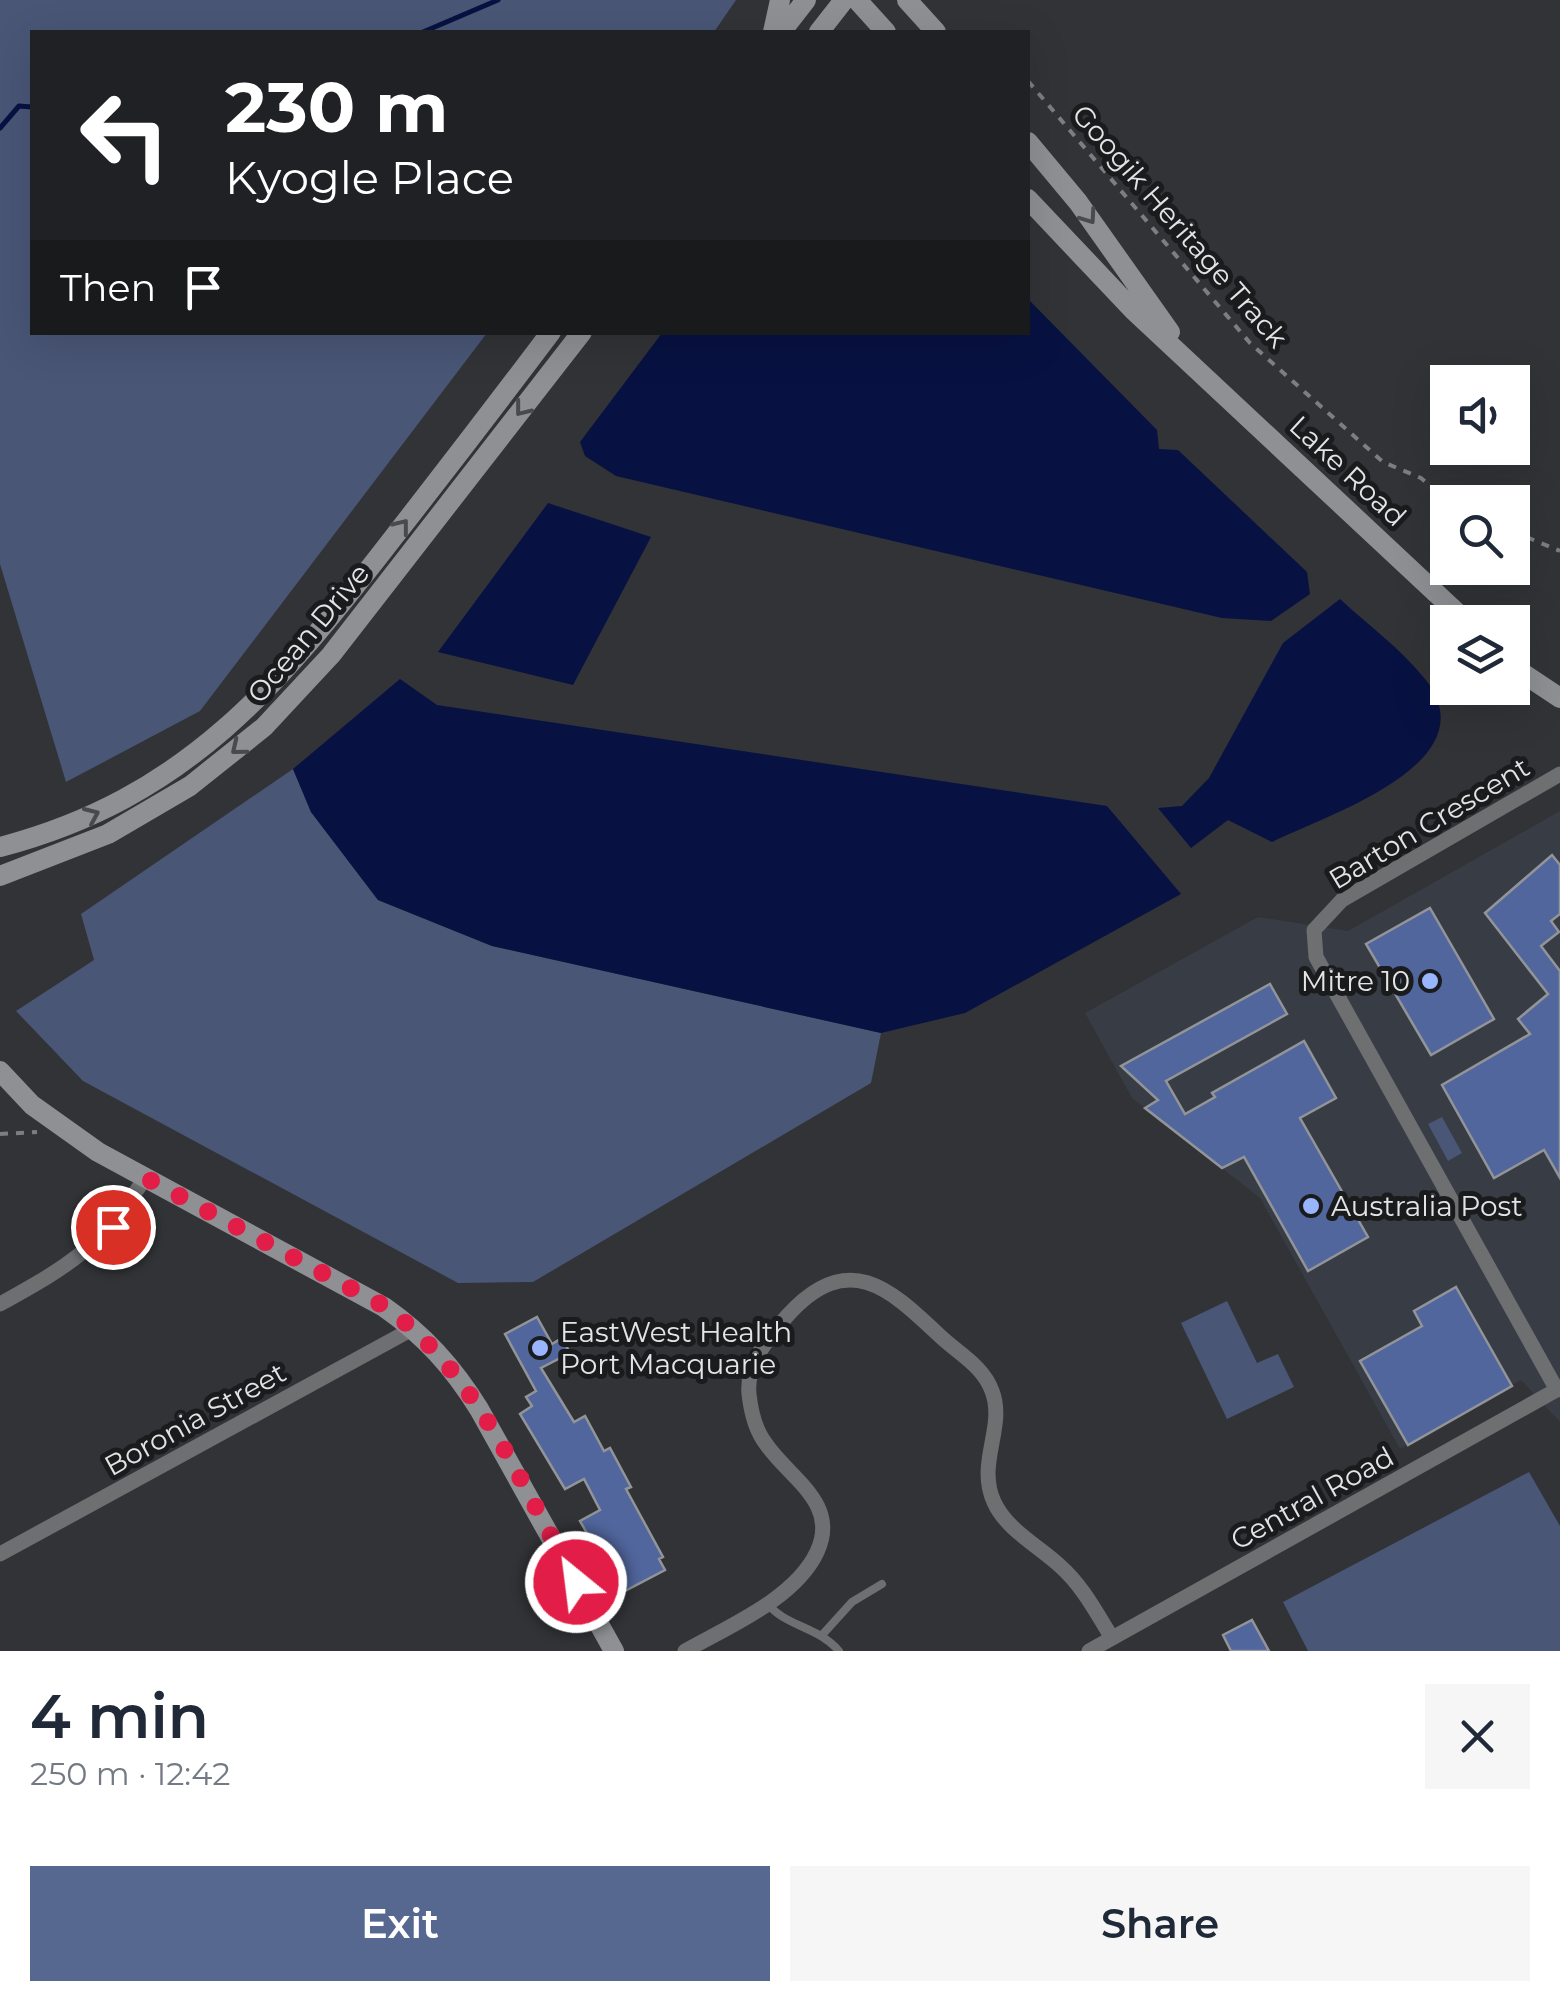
<!DOCTYPE html>
<html lang="en">
<head>
<meta charset="utf-8">
<style>
	body { margin:0; font-family:Montserrat,sans-serif; background:#f6f6f7; color:#1f2937; height:100vh; display:flex; flex-direction:column; font-size:38px; white-space:nowrap }
	* { box-sizing:border-box; margin:0 }
	p { font-size:32px; color:#747a83 }
	.icon { flex:none; width:55px; height:55px; fill:none; stroke:currentColor; stroke-width:2; stroke-linecap:round; stroke-linejoin:round }
	.map { position:relative; height:1651px; overflow:hidden }
	.details { display:flex; flex-direction:column; background:#fff; flex:1 }
	.details>* { flex:none }
	.banner { position:absolute; left:30px; top:30px; width:1000px; height:305px; border-radius:0px; box-shadow:0 10px 40px #0002; background:#202124; color:#fff; overflow:hidden }
	.buttons { position:absolute; left:1430px; top:365px; display:grid; gap:20px }
	.buttons a { display:grid; place-items:center; width:100px; height:100px; border-radius:0px; background:#fff; box-shadow:0 10px 40px #0002; font-size:50px }
	.pin { position:absolute; display:grid; place-items:center; width:85px; height:85px; color:#fff; margin:-42px; border:5px solid #fff; border-radius:50%; box-shadow:0 2px 10px #0007 }
	.me { position:absolute; width:110px; margin:-55px; rotate:331deg; stroke-linejoin:round; filter:drop-shadow(0 0 8px #0008) }
	.turn { display:flex; align-items:center; gap:35px; height:210px; padding:0 30px; font-size:45px }
	.turn .icon { width:130px; height:130px; stroke-width:2.5 }
	.turn b { display:block; font-size:70px; line-height:85px }
	.then { display:flex; align-items:center; height:95px; padding:0 30px; background:#0003; gap:20px; font-size:38px }
	.round { display:grid; place-items:center; flex:none; width:105px; height:105px; border-radius:0px; background:#f6f6f7 }
	.headline { display:flex; align-items:center; justify-content:space-between; height:170px; padding:0 30px }
	h1 { font-size:60px; font-weight:600; line-height:75px }
	.button { display:flex; gap:20px; margin-top:auto; padding:20px 30px }
	.button a { flex:1; height:115px; border-radius:0px; background:#566890; color:#fff; font-size:40px; font-weight:600; line-height:115px; text-align:center }
	.button a+a { background:#f6f6f7; color:#1f2937 }
	.map>svg:first-child { display:block }
</style>
</head>
<body>
<div class="map">
<svg width="1560" height="1651" viewBox="0 0 1560 1651">
	<rect width="100%" height="100%" fill="#313336"/>
	<!-- built -->
	<path fill="#383c45" d="M1560 811V1422L1521 1380 1400 1449 1260 1198 1132 1098 1085 1013 1258 917 1348 931Z"/>
	<!-- green -->
	<path fill="#495676" d="M0 0H736L714 32H32V332L487 333 200 711 66 782 0 564Z
		M293 769 311 812 378 900 492 946 881 1033 871 1083 533 1282 458 1283 83 1081 16 1011 94 960 81 914Z
		M1442 1117 1462 1153 1448 1161 1428 1124Z
		M1227 1301 1257 1363 1278 1354 1294 1387 1227 1419 1181 1323Z
		M1529 1472 1560 1526V1651H1308L1283 1602Z"/>
	<!-- water -->
	<path fill="#081242" d="M1028 299 1157 430 1159 449 1178 450 1307 572 1310 594 1271 621 1222 618 616 476 585 456 580 442 662 333 1028 332Z
		M548 503 651 537 573 685 438 652Z
		M1340 599C1368 625 1401 649 1425 679 1492 763 1326 815 1272 842L1228 820 1191 848 1158 808 1182 806 1209 778 1283 643Z
		M400 679 437 705 1107 806 1181 894 965 1013 881 1033 492 946 378 900 311 812 293 769Z"/>
	<g fill="none" stroke-linecap="round" stroke-linejoin="round">
		<!-- stream -->
		<path stroke="#081242" stroke-width="5" d="M423 32 498 0
			M0 128 19 106 32 107"/>
	</g>
	<!-- building -->
	<path fill="#51669d" stroke="#929498" stroke-width="2.5" d="M1552 855 1560 865V914L1551 921 1559 932 1541 946 1560 971V1178L1544 1150 1494 1178 1442 1085 1530 1034 1518 1019 1548 994 1485 913Z
		M1430 908 1494 1019 1431 1055 1366 944Z
		M1270 984 1287 1014 1166 1081 1185 1114 1215 1097 1212 1093 1304 1041 1336 1098 1300 1118 1368 1237 1308 1271 1244 1157 1222 1168 1145 1108 1158 1100 1121 1066Z
		M1456 1287 1512 1386 1408 1445 1360 1361 1422 1326 1414 1311Z
		M537 1317 552 1344 562 1338 570 1353 541 1368 574 1422 585 1416 604 1451 610 1448 631 1487 626 1489 663 1557 659 1559 665 1570 621 1593 580 1521 600 1510 584 1479 565 1489 520 1414 532 1406 526 1397 536 1391 505 1334Z
		M1252 1620 1269 1651H1231L1223 1635Z"/>
	<g fill="none" stroke-linecap="round" stroke-linejoin="round">
		<!-- path -->
		<path stroke="#7d7e81" stroke-width="4" stroke-dasharray="8 8" stroke-linecap="butt" d="M1028 81 1250 343 1383 462 1421 478 1449 502
			M1512 531 1560 551
			M0 1134 37 1132"/>
		<!-- lane -->
		<path stroke="#6e6f71" stroke-width="8" d="M766 1602C785 1627 818 1626 839 1651
			M823 1634 852 1602 882 1584"/>
		<!-- street -->
		<path stroke="#6e6f71" stroke-width="15" d="M0 1304C72 1264 99 1248 145 1178
			M1557 1390 1316 957 1314 930 1342 900 1560 774
			M0 1554 414 1328
			M685 1651C727 1627 795 1599 817 1552 840 1503 789 1478 766 1444 755 1430 751 1412 749 1394 746 1363 769 1337 788 1315 849 1248 891 1290 940 1336 959 1354 983 1366 992 1391 1006 1427 976 1463 994 1502 1006 1529 1037 1545 1059 1565 1082 1585 1096 1612 1112 1638
			M1089 1651 1560 1388"/>
		<!-- secondary -->
		<path stroke="#8f9093" stroke-width="20" d="M857 0 886 32
			M907 0 936 32
			M773 32 780 0
			M781 32 806 0
			M819 32 844 0
			M1028 142 1078 202 1170 332
			M1028 199 1133 310 1467 622
			M1512 666 1560 698
			M0 847C187 798 280 684 393 538 446 470 499 401 551 332
			M0 876 108 834 190 786 264 727 331 655 582 332
			M0 1071 32 1105 98 1152 384 1307C424 1335 453 1367 479 1409L614 1651"/>
	</g>
	<!-- one-way arrows -->
	<defs><path id="oneway-chevron" d="M-2-3.5L2.5 0L-2 3.5" fill="none" stroke-width="1.6" stroke-linecap="round" stroke-linejoin="round" transform="scale(2.5)"/></defs>
	<g stroke="#494a4c">
		<use href="#oneway-chevron" transform="translate(1089 217) rotate(55)"/>
		<use href="#oneway-chevron" transform="translate(522 409) rotate(128)"/>
		<use href="#oneway-chevron" transform="translate(402 526) rotate(-52)"/>
		<use href="#oneway-chevron" transform="translate(238 748) rotate(141)"/>
		<use href="#oneway-chevron" transform="translate(92 815) rotate(-24)"/>
	</g>
	<g fill="none" stroke-linecap="round" stroke-linejoin="round">
		<!-- route -->
		<path stroke="#e11d48" stroke-width="18" stroke-dasharray="0 32.4" d="M113 1227 146 1178 384 1306C477 1372 521 1485 576 1582"/>
	</g>
	<!-- markers -->
	<g fill="#99b5fd" stroke="#1a1b1c" stroke-width="4">
		<circle cx="1430" cy="981" r="10"/>
		<circle cx="1311" cy="1206" r="10"/>
		<circle cx="540" cy="1348" r="10"/>
	</g>
	<g text-anchor="middle" dominant-baseline="central" stroke-width="10" stroke-linejoin="round" paint-order="stroke">
		<!-- street labels -->
		<g font-size="28" fill="#e3e4e6" stroke="#1a1b1c">
			<text transform="translate(1180 226) rotate(49)">Googik Heritage Track</text>
			<text transform="translate(1348 471) rotate(43)">Lake Road</text>
			<text transform="translate(308 633) rotate(-50)">Ocean Drive</text>
			<text transform="translate(1429 823) rotate(-31)">Barton Crescent</text>
			<text transform="translate(195 1419) rotate(-29)">Boronia Street</text>
			<text transform="translate(1312 1498) rotate(-29)">Central Road</text>
		</g>
		<!-- poi labels -->
		<g font-size="28" fill="#e3e4e6" stroke="#1a1b1c" text-anchor="start">
			<text x="1410" y="981" text-anchor="end">Mitre 10</text>
			<text x="1331" y="1206">Australia Post</text>
			<text x="560" y="1332">EastWest Health<tspan x="560" dy="32">Port Macquarie</tspan></text>
		</g>
	</g>
</svg>
<div class="buttons">
<a><svg class="icon" aria-label="sound" viewBox="0 0 24 24"><path d="M4 9h4l5-4v14l-5-4H4zM17 9q2 3 0 6"/></svg></a>
<a><svg class="icon" aria-label="search" viewBox="0 0 24 24"><circle cx="10" cy="10" r="6"/><path d="M15 15l6 6"/></svg></a>
<a><svg class="icon" aria-label="layers" viewBox="0 0 24 24"><path d="M12 4l9 5-9 5-9-5zM3 14l9 5 9-5"/></svg></a>
</div>
<div class="pin" style="left:113px;top:1227px;background:#d93025"><svg class="icon" aria-label="arrive" viewBox="0 0 24 24"><path d="M6 21V4h12l-3 4 3 4H6"/></svg></div>
<svg class="me" style="left:576px;top:1582px" viewBox="-20 -20 40 40"><circle r="17" fill="#e11d48" stroke="#fff" stroke-width="3"/><path d="M0-11L8 9 0 5-8 9z" fill="#fff"/></svg>
<div class="banner">
<div class="turn"><svg class="icon" aria-label="left" viewBox="0 0 24 24"><path d="M17 20v-9H6M10 6l-5 5 5 5"/></svg><div><b>230 m</b>Kyogle Place</div></div>
<div class="then">Then<svg class="icon" aria-label="arrive" viewBox="0 0 24 24"><path d="M6 21V4h12l-3 4 3 4H6"/></svg></div>
</div>
</div>
<section class="details">
<div class="headline"><div><h1>4 min</h1><p>250 m · 12:42</p></div><a class="round"><svg class="icon" aria-label="close" viewBox="0 0 24 24"><path d="M6 6l12 12M18 6L6 18"/></svg></a></div>
<div class="button"><a>Exit</a><a>Share</a></div>
</section>
</body>
</html>
